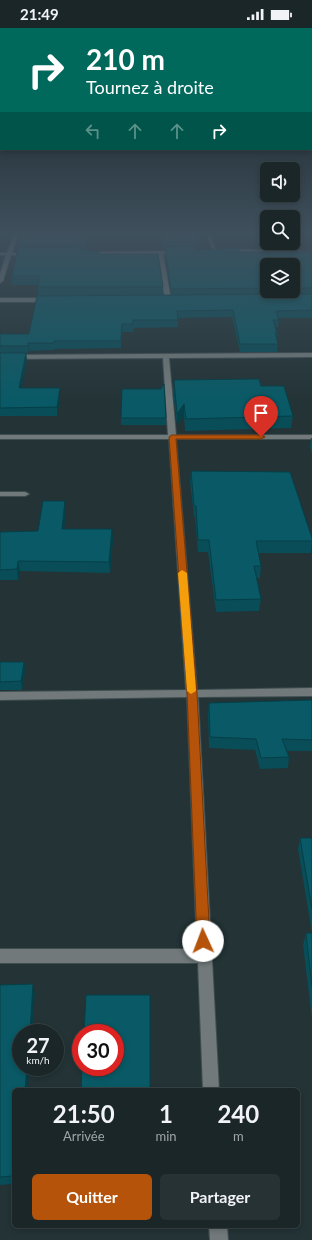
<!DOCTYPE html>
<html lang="fr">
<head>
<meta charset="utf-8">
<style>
	body { margin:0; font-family:Lato,sans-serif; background:#273234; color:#f1f3f6; height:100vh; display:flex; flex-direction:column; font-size:15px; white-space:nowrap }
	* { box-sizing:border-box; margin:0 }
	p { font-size:13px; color:#9fa5a8 }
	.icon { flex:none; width:22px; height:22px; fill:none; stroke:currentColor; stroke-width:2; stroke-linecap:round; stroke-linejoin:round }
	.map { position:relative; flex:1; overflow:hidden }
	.drawer { position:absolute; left:12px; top:1060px; width:288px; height:140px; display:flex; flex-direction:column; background:#1a2628; border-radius:6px; box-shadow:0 2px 6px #0003,0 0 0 1px #384345 }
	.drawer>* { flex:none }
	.hud { position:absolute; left:0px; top:0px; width:312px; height:122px; box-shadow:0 2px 6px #0003,0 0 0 1px #384345; background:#00695c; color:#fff; overflow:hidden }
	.buttons { position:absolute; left:260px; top:134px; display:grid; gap:8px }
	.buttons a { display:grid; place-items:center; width:40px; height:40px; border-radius:6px; background:#1a2628; box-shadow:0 2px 6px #0003,0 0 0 1px #384345; font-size:20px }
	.speed { position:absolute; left:12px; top:996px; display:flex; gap:8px; font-size:20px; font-weight:700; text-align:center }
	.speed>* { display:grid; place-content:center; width:52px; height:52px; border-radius:50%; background:#1a2628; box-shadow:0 2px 6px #0003,0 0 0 1px #384345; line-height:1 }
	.speed small { font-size:10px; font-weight:400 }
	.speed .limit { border:6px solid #d22; background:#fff; color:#111 }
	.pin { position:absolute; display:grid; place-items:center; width:34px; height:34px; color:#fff; margin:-41px -17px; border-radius:50% 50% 50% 0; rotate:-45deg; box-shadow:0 0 4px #0007 }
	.pin .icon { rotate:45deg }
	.me { position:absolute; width:44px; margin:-22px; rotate:358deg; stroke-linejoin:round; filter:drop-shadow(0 0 3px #0008) }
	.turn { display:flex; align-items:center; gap:14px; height:84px; padding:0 20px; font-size:18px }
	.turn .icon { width:52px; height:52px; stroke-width:2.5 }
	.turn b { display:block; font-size:28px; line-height:34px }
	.lanes { display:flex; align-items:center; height:38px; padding:0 20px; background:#0003; justify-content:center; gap:20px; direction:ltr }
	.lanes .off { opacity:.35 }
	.eta { display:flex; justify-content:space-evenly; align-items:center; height:68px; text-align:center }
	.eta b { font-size:24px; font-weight:700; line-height:28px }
	.primary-button { display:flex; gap:8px; margin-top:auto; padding:8px 20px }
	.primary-button a { flex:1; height:46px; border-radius:6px; background:#b45309; color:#fff; font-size:16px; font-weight:700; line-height:46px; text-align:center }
	.primary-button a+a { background:#273234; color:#f1f3f6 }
	.status { display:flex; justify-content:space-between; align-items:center; height:28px; padding:0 20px; background:#1a2628; direction:ltr }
	.status svg { height:11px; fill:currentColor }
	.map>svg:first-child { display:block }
</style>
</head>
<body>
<div class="status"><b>21:49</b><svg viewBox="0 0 49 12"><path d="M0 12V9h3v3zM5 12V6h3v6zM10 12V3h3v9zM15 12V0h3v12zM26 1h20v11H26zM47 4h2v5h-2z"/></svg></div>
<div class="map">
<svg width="312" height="1212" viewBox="0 0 312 1212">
	<rect width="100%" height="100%" fill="#233336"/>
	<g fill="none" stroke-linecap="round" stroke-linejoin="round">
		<defs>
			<path id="minor" d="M15 204H19L12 225H30L32 226 30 227H11L3 253 0 255V246L6 227H0V225H7Z
				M206 204H210L216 223 212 222Z
				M226 221 312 224V226L224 223Z
				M180 223 178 225 163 226 171 271 168 273 165 271 158 226H86L84 225 86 224Z
				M0 270H48L51 272 48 274H0Z
				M312 325V329L169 330 176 407H312V411H176L197 662 312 660V668L198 669 219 1062H203L198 935H0V921H197L187 669 0 672V664L186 662 169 411H0V407H168L163 330 0 331V327Z
				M0 464H25L29 466 25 468H0Z
				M209 1198H227L228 1212H210Z"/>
		</defs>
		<!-- minor casing -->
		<use href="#minor" stroke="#3f4e51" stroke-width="2"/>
		<!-- minor -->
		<use href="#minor" fill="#71797a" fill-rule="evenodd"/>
	</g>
	<!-- wall -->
	<path fill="#084d58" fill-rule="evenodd" d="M22 204H92L90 214 86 221H81V223H99V226L163 259V267H171L165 225V220H162L163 204 198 208V214L196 222 239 224H312V290H278L279 292 278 299H275L277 305V312L278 316 277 324H240L232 289 178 290V299L134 300 133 304H122L121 320 55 321 54 322 29 323 28 325H26L27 332 21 360 60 368 57 388H0V306H29L38 268V257H12V248L19 220V216ZM267 237H293V263H267Z
		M174 352 261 358 293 388 291 400 185 403 184 388 177 397 173 363Z
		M121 390H166V397H121Z
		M311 410H312V427L310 419Z
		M191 443 312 510 311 525H258L261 538 260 550H257L261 571 259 583 216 584 208 524H198L195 489H194L190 454Z
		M65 473 66 483 64 501 113 511 110 545 20 543 18 552H0V504L38 503Z
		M0 634H24L25 643 22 662H0Z
		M312 672V723H287L289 729 288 740 260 741 255 722 209 720 208 686 209 675Z
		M300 810H312V991L303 917 306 905H312L298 821Z
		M0 957 35 965 14 1062V1156L0 1157Z"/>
	<!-- shaded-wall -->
	<path fill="#063f47" d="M91 204H92L90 214 86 221 85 215Z
		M122 296V304L121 320V313Z
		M28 315 29 323 28 325Z
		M26 325 27 332 20 369 19 360Z
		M60 360V368L57 388V379Z
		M184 376V388L177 397V386Z
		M65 473 66 483 63 511 62 501Z
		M112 501 113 511 110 545 109 534Z
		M18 533 20 543 18 552 17 541Z
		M24 634 25 643 22 662 21 653Z
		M33 956 35 965 32 1005H30Z
		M27 1039H29L28 1062H25Z"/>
	<!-- building -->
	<path fill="#095a66" stroke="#063f47" d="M22 204H91L90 208 85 215 19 216Z
		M163 204H197L198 208 197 213 162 214Z
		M196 218 195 222 238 220 239 224H312V260H293V237H267V260L171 261 165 219Z
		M81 219 79 222 99 223 98 226H158L163 259H38L40 248H12L18 220Z
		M312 266V282L276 283 279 292H273L277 305H275L278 316H240L233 282 177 283 178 292H133V296H122L121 313H54V315H28V318H0V306H29L37 268Z
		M0 325H26L19 360H60L57 379 0 380Z
		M259 351 261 358H284L293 388 186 391 184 376 177 386 174 352Z
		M164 356 166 390H121L122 361H161Z
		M191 443 290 444 312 510V513H256L261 538H254L261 571 216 572 209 512H198L196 478H194Z
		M43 473H65L62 501H112L109 534 18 533 17 541 0 542V504L38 503Z
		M0 634H24L21 653 0 654Z
		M312 672V712L282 711 289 729 261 730 256 711 210 709 209 675Z
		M300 810H312V881Z
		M306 905H312V959Z
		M33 956 30 1005H21V1039H27L25 1062H14V1148L0 1149V957Z
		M86 967H150V1062H81L82 1039H115V1005H84Z"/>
	<!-- sky -->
	<linearGradient id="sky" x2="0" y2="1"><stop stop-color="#131c1e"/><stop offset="0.55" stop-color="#3f505d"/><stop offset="1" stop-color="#3f505d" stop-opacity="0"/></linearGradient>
	<rect width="312" height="373" fill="url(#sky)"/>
	<!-- route -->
	<path fill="#b45309" stroke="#753606" d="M172 407H261L265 409 261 411H176L197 665 210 913 208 917 203 919 199 917 197 913 187 665 169 409Z"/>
	<!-- slow -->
	<path fill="#f59e0b" d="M182 542 187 545 196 663 191 666 187 663 178 545Z"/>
</svg>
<div class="buttons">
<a><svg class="icon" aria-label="sound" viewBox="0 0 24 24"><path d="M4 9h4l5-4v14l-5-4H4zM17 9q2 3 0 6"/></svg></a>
<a><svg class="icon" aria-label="search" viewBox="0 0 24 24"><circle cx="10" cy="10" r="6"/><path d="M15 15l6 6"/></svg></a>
<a><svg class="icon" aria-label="layers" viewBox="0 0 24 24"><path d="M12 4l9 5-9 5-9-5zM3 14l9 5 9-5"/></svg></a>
</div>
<div class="speed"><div>27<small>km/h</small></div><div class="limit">30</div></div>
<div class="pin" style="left:261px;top:409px;background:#d93025"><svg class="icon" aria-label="arrive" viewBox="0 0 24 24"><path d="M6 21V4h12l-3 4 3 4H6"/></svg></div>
<svg class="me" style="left:203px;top:913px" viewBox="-20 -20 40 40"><circle r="19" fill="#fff"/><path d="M0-13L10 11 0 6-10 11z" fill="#b45309"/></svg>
<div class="hud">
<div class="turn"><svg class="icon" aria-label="right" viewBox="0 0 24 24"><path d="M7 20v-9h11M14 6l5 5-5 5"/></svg><div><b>210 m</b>Tournez à droite</div></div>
<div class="lanes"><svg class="icon off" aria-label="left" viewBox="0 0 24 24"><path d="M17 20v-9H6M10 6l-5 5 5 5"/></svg><svg class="icon off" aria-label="ahead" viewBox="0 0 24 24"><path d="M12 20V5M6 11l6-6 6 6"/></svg><svg class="icon off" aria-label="ahead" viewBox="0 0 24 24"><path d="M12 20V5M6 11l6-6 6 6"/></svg><svg class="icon" aria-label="right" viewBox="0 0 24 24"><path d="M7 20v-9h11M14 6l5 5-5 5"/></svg></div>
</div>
<section class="drawer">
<div class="eta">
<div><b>21:50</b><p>Arrivée</p></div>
<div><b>1</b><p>min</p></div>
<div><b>240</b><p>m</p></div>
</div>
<div class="primary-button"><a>Quitter</a><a>Partager</a></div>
</section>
</div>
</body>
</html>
